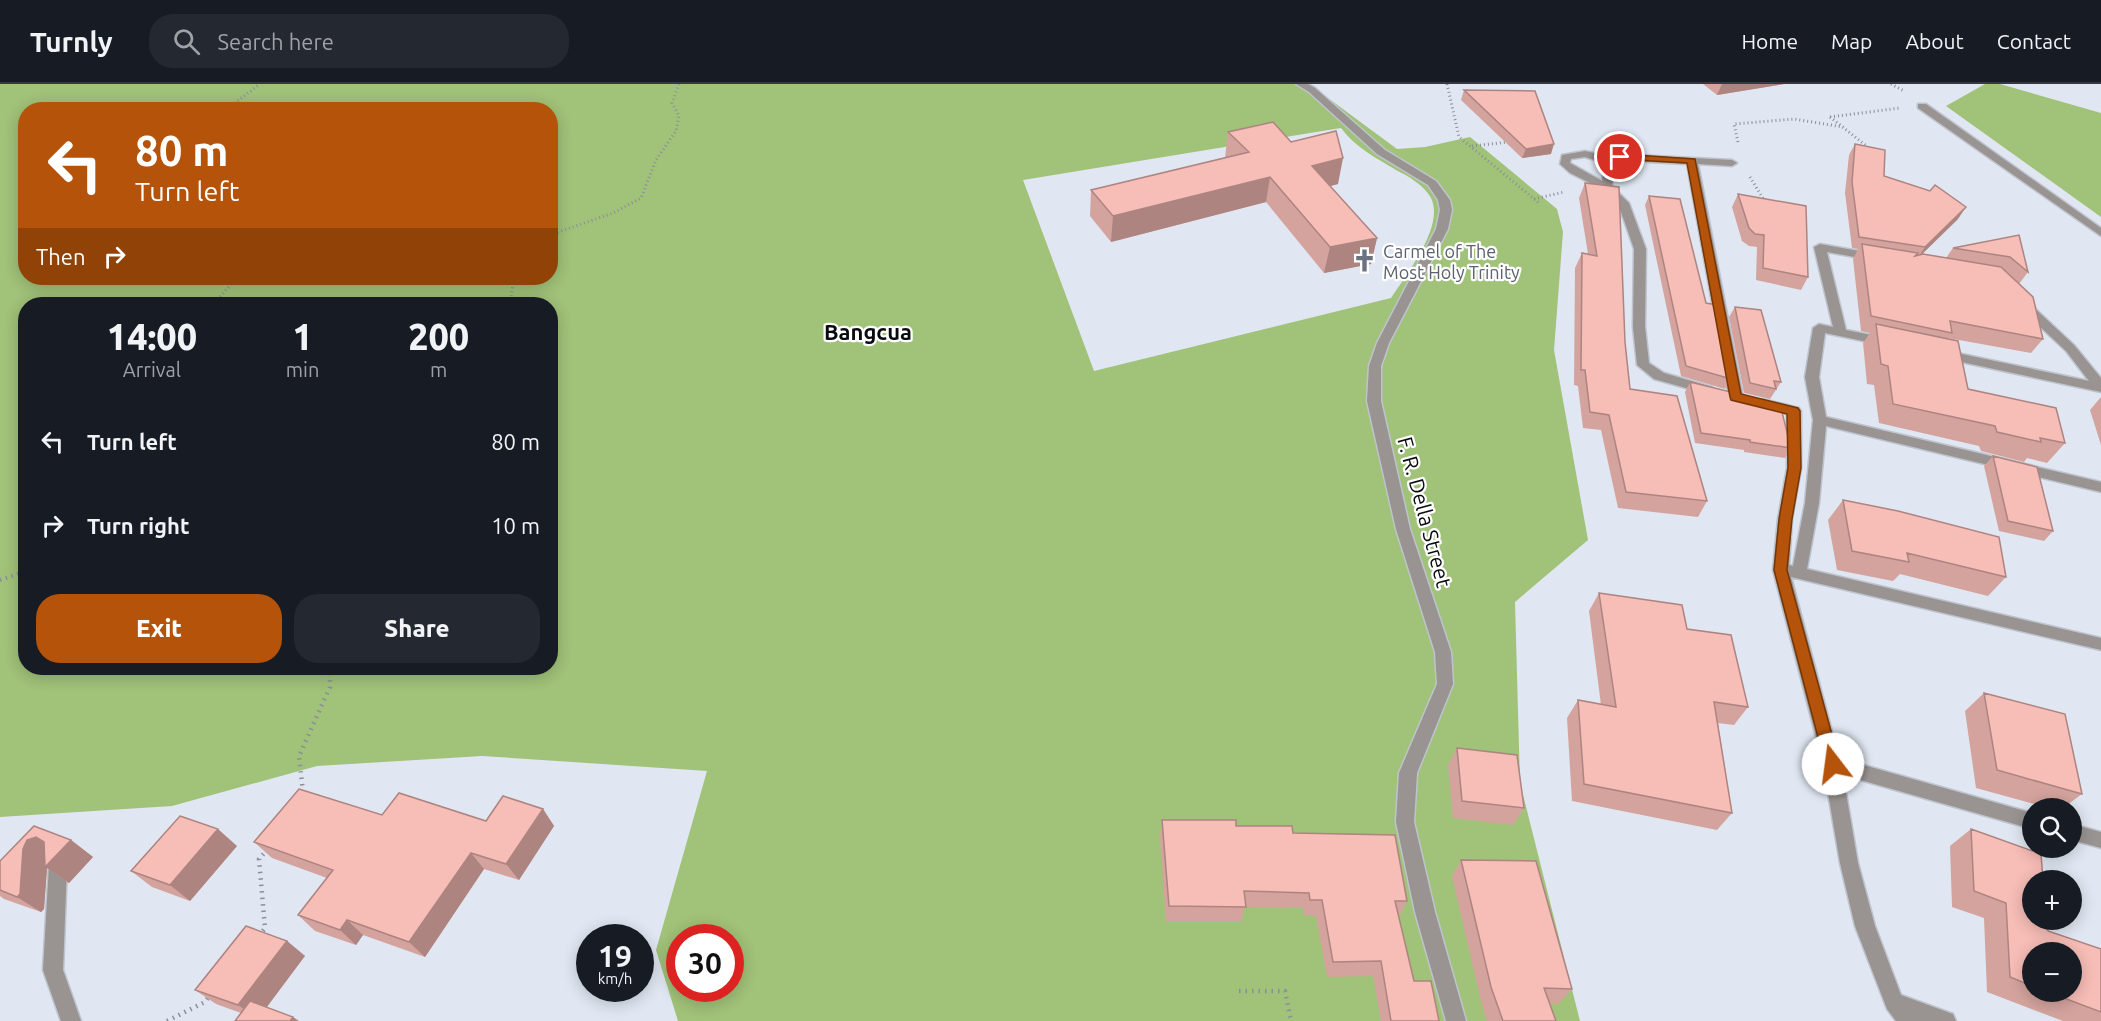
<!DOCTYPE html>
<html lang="en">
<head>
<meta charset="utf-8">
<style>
	body { margin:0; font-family:Ubuntu,sans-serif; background:#242831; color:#f1f3f6; height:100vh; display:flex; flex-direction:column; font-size:22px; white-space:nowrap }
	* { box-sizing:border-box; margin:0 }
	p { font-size:20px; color:#9ea1a6 }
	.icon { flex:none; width:33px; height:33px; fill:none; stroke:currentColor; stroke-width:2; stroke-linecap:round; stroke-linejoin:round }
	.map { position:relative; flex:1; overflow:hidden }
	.sheet { position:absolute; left:18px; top:213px; width:540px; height:378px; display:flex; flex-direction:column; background:#171b24; border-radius:24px; box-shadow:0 3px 15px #0003 }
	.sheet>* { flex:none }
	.banner { position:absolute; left:18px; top:18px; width:540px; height:183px; border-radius:24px; box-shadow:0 3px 15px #0003; background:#b45309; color:#fff; overflow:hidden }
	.controls { position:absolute; left:2022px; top:714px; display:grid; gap:12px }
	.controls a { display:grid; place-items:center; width:60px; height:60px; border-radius:50%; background:#171b24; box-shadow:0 3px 15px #0003; font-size:30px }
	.speed { position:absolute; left:576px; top:840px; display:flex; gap:12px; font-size:30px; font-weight:700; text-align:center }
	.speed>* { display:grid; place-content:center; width:78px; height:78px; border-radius:50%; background:#171b24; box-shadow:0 3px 15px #0003; line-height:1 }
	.speed small { font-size:15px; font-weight:400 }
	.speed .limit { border:9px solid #d22; background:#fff; color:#111 }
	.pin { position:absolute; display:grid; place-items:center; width:51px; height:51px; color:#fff; margin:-26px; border:3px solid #fff; border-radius:50%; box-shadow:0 2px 6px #0007 }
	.me { position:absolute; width:66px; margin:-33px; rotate:345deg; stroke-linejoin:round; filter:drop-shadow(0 0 4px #0008) }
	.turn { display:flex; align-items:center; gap:21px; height:126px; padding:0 18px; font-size:27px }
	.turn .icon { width:78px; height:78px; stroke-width:2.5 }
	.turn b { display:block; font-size:42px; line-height:51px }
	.then { display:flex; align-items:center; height:57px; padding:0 18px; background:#0003; gap:12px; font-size:22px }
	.eta { display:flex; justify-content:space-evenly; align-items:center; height:102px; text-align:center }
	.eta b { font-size:36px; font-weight:800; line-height:42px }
	.button { display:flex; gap:12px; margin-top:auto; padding:12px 18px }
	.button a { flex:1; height:69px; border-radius:24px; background:#b45309; color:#fff; font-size:24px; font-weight:800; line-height:69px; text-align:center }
	.button a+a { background:#242831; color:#f1f3f6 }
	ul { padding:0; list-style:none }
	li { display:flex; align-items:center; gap:18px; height:84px; padding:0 18px }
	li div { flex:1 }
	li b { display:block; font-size:22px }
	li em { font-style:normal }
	header { display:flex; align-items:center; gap:36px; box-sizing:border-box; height:84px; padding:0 30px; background:#171b24; border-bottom:2px solid #363941 }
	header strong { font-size:28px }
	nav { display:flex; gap:33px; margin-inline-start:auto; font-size:21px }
	.search { width:420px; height:54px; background:#242831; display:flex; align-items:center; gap:15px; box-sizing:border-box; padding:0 21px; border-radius:24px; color:#9ea1a6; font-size:22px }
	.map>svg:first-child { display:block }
</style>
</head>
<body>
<header>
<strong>Turnly</strong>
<div class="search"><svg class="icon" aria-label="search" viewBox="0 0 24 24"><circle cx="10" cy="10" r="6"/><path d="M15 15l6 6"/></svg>Search here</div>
<nav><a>Home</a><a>Map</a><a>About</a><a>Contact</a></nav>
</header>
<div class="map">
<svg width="2101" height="937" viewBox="0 0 2101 937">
	<rect width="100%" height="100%" fill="#e0e7f2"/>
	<!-- green -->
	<path fill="#a1c279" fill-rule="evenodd" d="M0 0H1309L1397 65 1425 63 1470 53 1557 125 1563 148 1554 266 1588 456 1515 518 1520 699 1580 937H678L656 866 707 687 482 672 317 682 172 722 0 733ZM26 26H550V194H26ZM1341 44C1355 63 1376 74 1396 86 1408 92 1424 101 1431 114 1445 142 1406 191 1391 214L1094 287 1023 96ZM26 220H550V584H26ZM680 854H730V904H680Z
		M1985 0H2000L2101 29V133L1946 22Z"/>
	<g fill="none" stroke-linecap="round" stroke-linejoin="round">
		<defs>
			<path id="minor" d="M1296 0H1308L1315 4 1385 66 1436 97 1450 116 1452 126 1448 145 1389 259 1381 282V317L1410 445 1451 568 1453 600 1417 689 1414 738 1435 828 1466 937H1446L1415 828 1396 738 1399 689 1437 600 1435 568 1396 445 1367 317 1369 282 1377 259 1436 145 1440 126 1438 116 1428 101 1377 70 1309 8Z
				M1918 20H1926L2101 144V152L1918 24Z
				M1585 67 1594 69 1732 76 1737 79 1732 82 1698 80 1743 313 1741 316H1731L1729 313 1687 80 1610 76 1614 84 1612 102 1629 119 1646 165 1645 243 1649 279 1664 289 1712 303 1714 306 1707 310 1654 295 1637 281 1633 243 1634 165 1625 139 1618 120 1602 105 1570 89 1560 80 1562 71ZM1585 73 1601 78 1604 84 1602 97 1570 79 1571 75Z
				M1820 160 1881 171 1883 173 1877 177 1827 168 1846 246 1887 254 1893 258 1887 262 1825 249 1819 293 1826 333 2101 398V408L1826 342 1819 419 1807 485 2101 554V566L1791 493 1839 674 2032 729V745L1843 691 1858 779 1875 842 1901 911 1953 930 1956 937H1896L1887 925 1855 842 1840 779 1823 680 1773 486 1778 435 1787 384V330L1757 322 1755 319 1762 315 1799 324 1801 327V384L1792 435 1789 481 1793 482 1805 419 1813 336 1805 293 1813 244 1819 240 1833 243 1814 163Z
				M2023 216 2027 217 2074 261 2101 294V308L1938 273 1937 270 1938 267 1943 266 2089 297 2066 267 2019 223 2017 220Z
				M2072 740 2101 748V764L2072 756Z
				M58 772 65 775 67 781 63 886 81 937H61L43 886 49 781 51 775Z"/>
		</defs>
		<!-- minor casing -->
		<use href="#minor" stroke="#bec4ce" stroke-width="3"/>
		<!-- path-far2 -->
		<path stroke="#8a8f98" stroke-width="3" stroke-dasharray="1 3" stroke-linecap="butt" d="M1447 0 1459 53 1539 119
			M1891 0 1904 7
			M232 26V21L260 0
			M1830 33 1900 24
			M1830 33 1869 64
			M1738 58 1734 40 1794 35 1843 43
			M1472 62 1509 58
			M1750 93 1765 118
			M1534 115 1564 108
			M550 151 613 129 641 114 656 76 676 47 679 32 672 19 679 0
			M217 220 219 214 237 194
			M510 220 514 194"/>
		<!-- path-far1 -->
		<path stroke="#8a8f98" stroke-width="4" stroke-dasharray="1.5 4.5" stroke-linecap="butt" d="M0 496 26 487"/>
		<!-- path -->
		<path stroke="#8a8f98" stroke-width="4.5" stroke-dasharray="1.5 5" stroke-linecap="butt" d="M303 708 299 672 330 603V584
			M259 852 265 844 259 775 267 766
			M1239 907H1285L1291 937
			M167 937 205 918 210 911"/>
		<!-- minor -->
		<use href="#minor" fill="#999391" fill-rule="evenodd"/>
	</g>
	<!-- wall -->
	<path fill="#d4a39d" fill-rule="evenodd" d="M1703 0H1784L1717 11Z
		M1464 6 1551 70 1522 74 1461 16Z
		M1228 48 1291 58 1338 100 1330 102 1377 154 1371 180 1324 189 1266 118 1111 158 1090 132 1091 106 1225 74Z
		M1855 60 1884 92 1930 107 1958 135 1922 170 1946 174 1953 164 2019 151 2028 188 2019 200 2043 255 2031 269 1948 254 1947 255 1968 305 2065 359 2047 379 2027 374 2024 378 1981 367 1979 362 1879 339 1874 301 1867 300 1863 259 1870 249 1861 247 1853 175 1858 165 1852 164 1845 109 1849 71Z
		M1585 99 1625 258 1630 305 1707 417 1698 433 1618 424 1601 346 1583 344 1578 302 1574 301 1575 184 1582 169 1588 170 1579 114Z
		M1738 110 1808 193 1801 206 1756 196 1757 163 1749 162 1742 157 1732 123Z
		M1649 112 1706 219 1731 295 1725 305 1681 292 1645 121Z
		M1735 223 1781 298 1770 315 1744 309 1729 233Z
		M1690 298 1791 364 1785 374 1744 368V366L1695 359 1685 308Z
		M2101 313V361L2090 326Z
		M1993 372 2053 447 2044 457 1999 447 1984 382Z
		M1843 416 2006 493 1988 512 1900 490 1893 497 1837 486 1828 436Z
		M1599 509 1687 545 1748 623 1734 641 1718 639 1732 729 1717 746 1572 717 1567 634 1578 616 1601 621 1589 527Z
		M1984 609 2082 710 2063 724H2049L1976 704 1965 627Z
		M1457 664 1524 724 1513 741 1453 734 1448 681Z
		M543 725 554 742 519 796 484 785 425 873 363 851 356 861 315 847 298 831 327 794 272 774 254 758 382 731 486 737Z
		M1162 736 1236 742 1293 749 1407 817 1399 833 1414 897 1439 937H1381L1373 892 1327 893 1316 832 1304 831 1303 824 1245 823 1241 838H1166L1160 753Z
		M34 742 71 756 93 773 69 799 47 784 44 825 41 828 4 815 0 812V777Z
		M1971 745 2048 847 2101 865V937H2063L1987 908 1984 834 1952 823 1950 762ZM2032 868 2072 908H2032Z
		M237 762 190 817 152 803 131 787Z
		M1461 776 1572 905 1559 919H1549L1556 937H1487L1481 917 1452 792Z
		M287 857 305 872 241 929 216 920 195 906Z"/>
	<!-- shaded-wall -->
	<path fill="#ad8480" d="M1722 0H1784L1717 11Z
		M1554 60 1551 70 1522 74 1526 65Z
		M1343 74 1338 100 1308 108 1312 82Z
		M1270 93 1266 118 1111 158 1113 132Z
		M1966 123 1958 135 1917 175 1925 163Z
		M1377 154 1371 180 1324 189 1330 163Z
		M543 725 554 742 519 796 506 780Z
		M218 745 237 762 190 817 170 801Z
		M36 753 58 769 71 756 93 773 69 799 47 784 44 825 41 828 17 813 23 765 27 756Z
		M471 769 484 785 425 873 409 858Z
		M347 836 363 851 356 861 340 846Z
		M287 857 305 872 258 935 238 921Z
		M293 933 299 937H290Z"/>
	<!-- building -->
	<path fill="#f7bdb7" stroke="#ad8480" stroke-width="1.5" d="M1464 6 1535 7 1554 60 1526 65Z
		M1273 38 1291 58 1336 47 1343 74 1312 82 1377 154 1330 163 1270 93 1113 132 1091 106 1249 68 1228 48Z
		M1855 60 1885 66 1884 92 1930 107 1935 101 1966 123 1925 163 1859 153 1852 98Z
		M1585 99 1619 103 1625 258 1630 305 1677 312 1707 417 1626 408 1609 331 1590 328 1585 286H1581L1582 169 1597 172Z
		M1738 110 1806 122 1808 193 1763 184 1764 151 1755 150 1749 144Z
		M1649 112 1680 115 1706 219 1717 221 1731 295 1686 282Z
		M2019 151 2028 188 2010 173 1953 164Z
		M1862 160 1918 169 1915 172 1923 170 2001 183 2033 213 2043 255 1950 237 1952 249 1871 232Z
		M1735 223 1761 226 1781 298 1774 297 1776 305 1750 299Z
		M1876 240 1958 257 1968 305 2056 324 2065 359 2040 354 2041 358 1997 348 1995 342 1893 320 1888 282 1881 280Z
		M1690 298 1780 320 1791 364 1750 358V356L1701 349Z
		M1993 372 2037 383 2053 447 2008 437Z
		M1843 416 1898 427 1999 453 2006 493 1907 469 1909 478 1852 467Z
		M1599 509 1682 521 1687 545 1731 551 1748 623 1714 618 1732 729 1584 700 1578 616 1616 623Z
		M1984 609 2065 630 2082 710 1997 686Z
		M1457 664 1517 671 1524 724 1462 717Z
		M299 705 382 731 399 709 486 737 503 712 543 725 506 780 471 769 409 858 347 836 340 846 298 831 333 786 254 758Z
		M180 732 218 745 170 801 131 787Z
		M1162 736H1236V742H1292L1293 749 1395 751 1407 817H1395L1414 897H1431L1439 937H1391L1381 877 1333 878 1322 816H1310L1309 809 1244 807 1246 823 1169 822Z
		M34 742 71 756 45 783 44 758 36 753 27 756 23 765 20 810 17 813 0 806V777Z
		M1971 745 2041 770 2043 796H2032V836H2047L2048 847 2101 865V928L2048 908H2072V868H2032V902L2010 893 2006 819 1974 807Z
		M1461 776 1536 777 1572 905 1544 904 1556 937H1503L1491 903Z
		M246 842 287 857 238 921 195 906Z
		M250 917 293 933 290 937H235Z"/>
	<!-- route -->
	<path fill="#b45309" stroke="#753606" stroke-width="1.5" d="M1620 70 1695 75 1741 310 1798 324 1800 327 1801 384 1792 435 1787 486 1840 680 1838 684 1833 686 1827 684 1825 680 1774 486 1779 435 1788 384 1787 330 1731 316 1730 313 1687 79 1617 75V71Z"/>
	<!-- icons -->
	<defs>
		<symbol id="church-bare" viewBox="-9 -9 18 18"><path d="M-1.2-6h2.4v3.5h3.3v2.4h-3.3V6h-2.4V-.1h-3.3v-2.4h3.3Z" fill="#6b7280" stroke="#fff" stroke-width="2.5" paint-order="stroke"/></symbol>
	</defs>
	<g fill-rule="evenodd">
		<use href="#church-bare" x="1348" y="160" width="33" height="33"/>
	</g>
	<g text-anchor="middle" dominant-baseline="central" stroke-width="4.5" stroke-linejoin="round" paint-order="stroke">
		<!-- far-worship labels -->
		<g font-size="18" fill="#5b616d" stroke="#fff" text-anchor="start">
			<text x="1383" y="167">Carmel of The<tspan x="1383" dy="21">Most Holy Trinity</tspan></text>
		</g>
		<!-- street labels -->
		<g font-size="21" fill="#090b0f" stroke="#fff">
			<text transform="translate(1425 428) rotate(75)">F. R. Della Street</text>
		</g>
		<!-- neighbourhood labels -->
		<g font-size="22" font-weight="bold" fill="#090b0f" stroke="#fff">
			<text x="868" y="247">Bangcua</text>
		</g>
	</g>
</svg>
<div class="controls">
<a><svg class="icon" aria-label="search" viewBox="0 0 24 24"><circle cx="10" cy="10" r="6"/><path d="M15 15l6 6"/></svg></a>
<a>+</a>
<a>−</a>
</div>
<div class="speed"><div>19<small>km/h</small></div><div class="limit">30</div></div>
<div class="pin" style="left:1620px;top:73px;background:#d93025"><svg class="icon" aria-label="arrive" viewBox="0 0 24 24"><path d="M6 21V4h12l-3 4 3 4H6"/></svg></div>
<svg class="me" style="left:1833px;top:680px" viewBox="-20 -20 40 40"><circle r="19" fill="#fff"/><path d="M0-13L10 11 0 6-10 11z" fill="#b45309"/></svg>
<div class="banner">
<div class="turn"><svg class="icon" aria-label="left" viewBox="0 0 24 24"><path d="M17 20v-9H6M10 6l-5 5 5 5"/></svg><div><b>80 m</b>Turn left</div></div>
<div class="then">Then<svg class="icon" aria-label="right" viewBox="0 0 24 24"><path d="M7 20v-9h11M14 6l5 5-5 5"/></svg></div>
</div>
<section class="sheet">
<div class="eta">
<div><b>14:00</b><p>Arrival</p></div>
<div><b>1</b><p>min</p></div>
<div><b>200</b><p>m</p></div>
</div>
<ul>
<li><svg class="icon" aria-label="left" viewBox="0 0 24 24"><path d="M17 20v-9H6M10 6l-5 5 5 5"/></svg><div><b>Turn left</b></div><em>80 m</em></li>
<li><svg class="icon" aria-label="right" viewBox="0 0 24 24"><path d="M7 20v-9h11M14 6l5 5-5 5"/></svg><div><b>Turn right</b></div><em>10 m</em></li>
</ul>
<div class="button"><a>Exit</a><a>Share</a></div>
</section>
</div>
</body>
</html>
